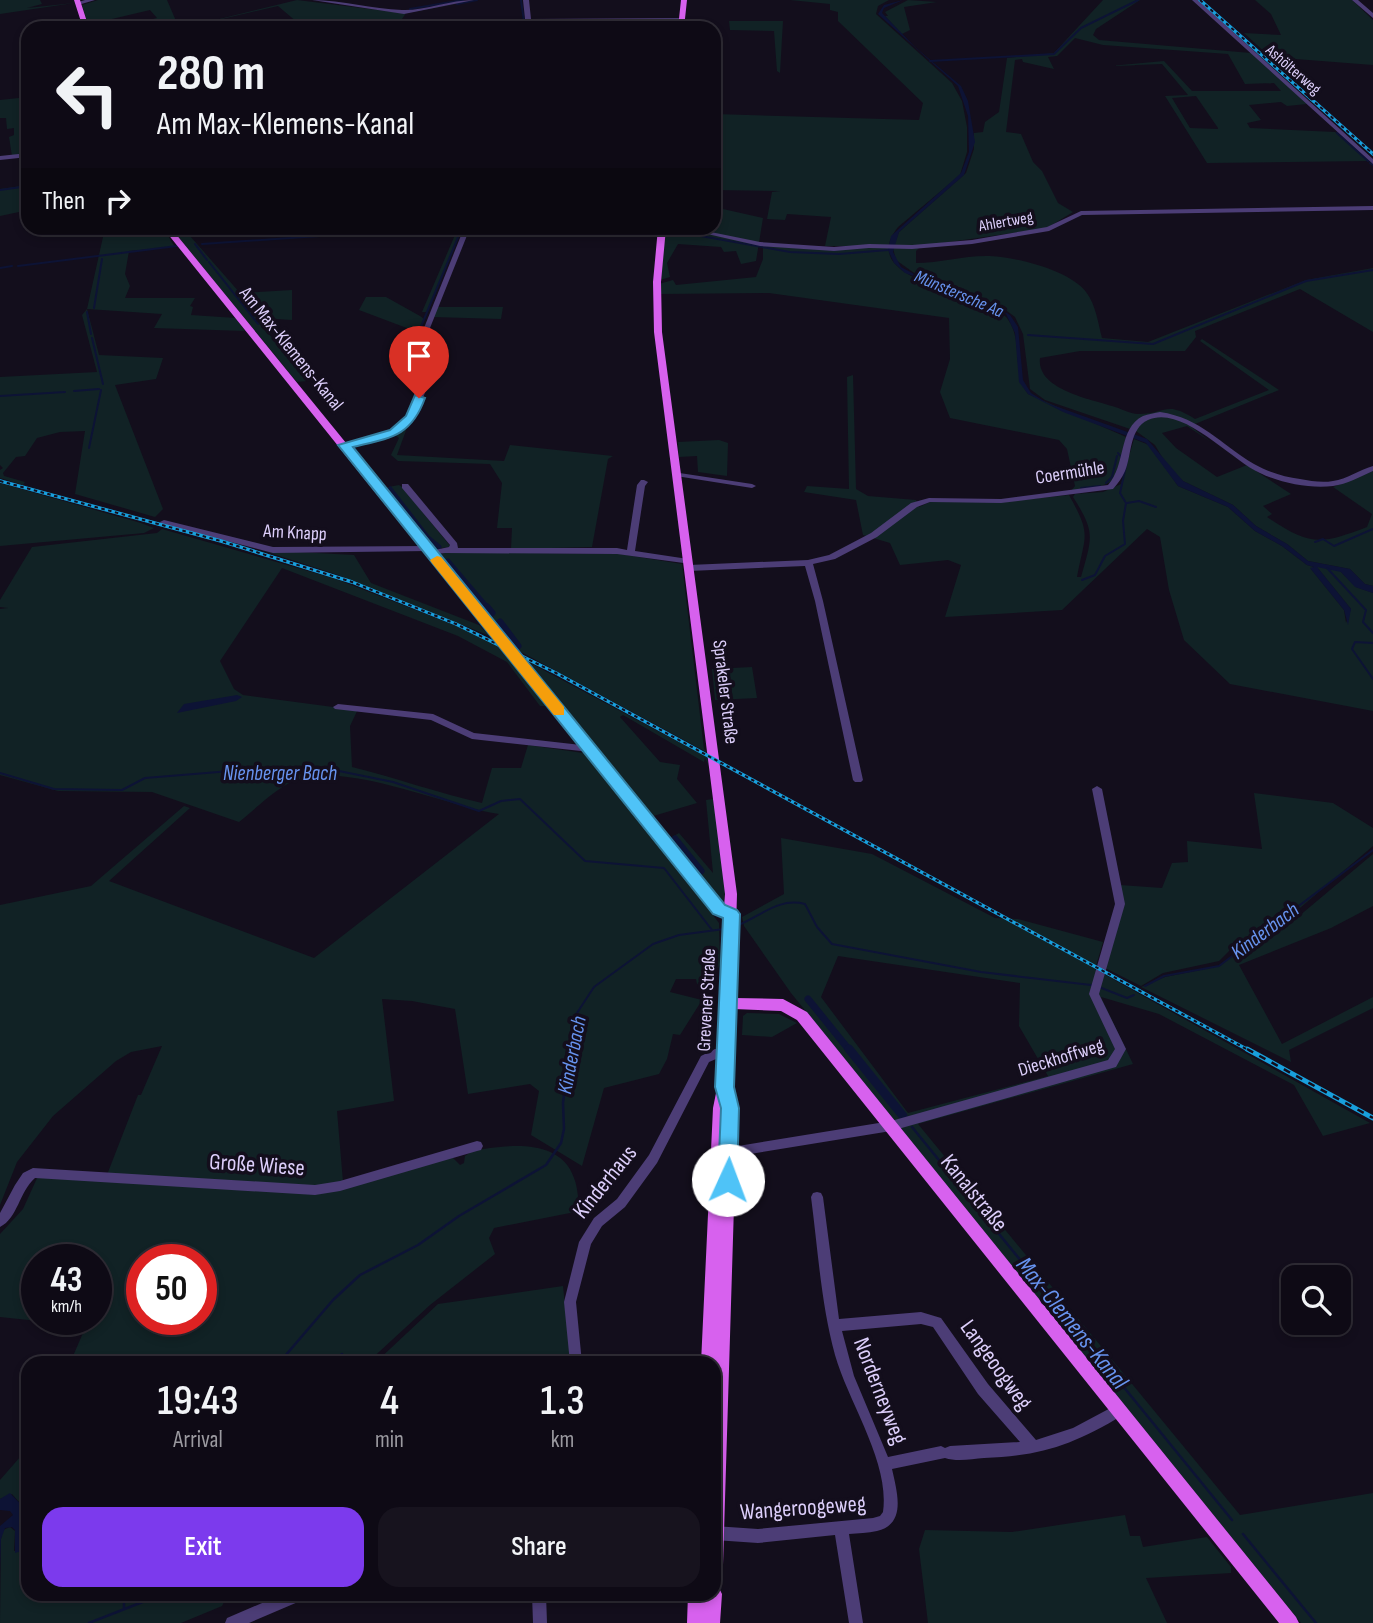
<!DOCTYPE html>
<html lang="en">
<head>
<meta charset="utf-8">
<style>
	body { margin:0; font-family:"Sofia Sans Condensed",sans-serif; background:#17131e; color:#f1f3f6; height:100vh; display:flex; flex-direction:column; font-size:26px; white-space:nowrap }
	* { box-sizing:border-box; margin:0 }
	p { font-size:23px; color:#9b9aa0 }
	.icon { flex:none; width:38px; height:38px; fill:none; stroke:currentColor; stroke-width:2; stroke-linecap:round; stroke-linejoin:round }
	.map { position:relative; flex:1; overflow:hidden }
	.sheet { position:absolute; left:21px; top:1356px; width:700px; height:245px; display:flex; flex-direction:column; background:#0e0a15; border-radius:21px; box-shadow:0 4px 10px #0003,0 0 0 2px #2e2b34 }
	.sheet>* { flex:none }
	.top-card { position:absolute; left:21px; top:21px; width:700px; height:214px; border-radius:21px; box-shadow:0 4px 10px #0003,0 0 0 2px #2e2b34; background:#0e0a15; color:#f1f3f6; overflow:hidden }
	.controls { position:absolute; left:1281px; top:1265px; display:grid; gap:14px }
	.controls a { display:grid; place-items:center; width:70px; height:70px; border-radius:14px; background:#0e0a15; box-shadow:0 4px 10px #0003,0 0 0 2px #2e2b34; font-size:35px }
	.speed { position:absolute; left:21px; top:1244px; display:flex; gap:14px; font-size:35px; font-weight:700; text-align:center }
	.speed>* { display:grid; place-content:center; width:91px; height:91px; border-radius:50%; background:#0e0a15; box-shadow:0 4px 10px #0003,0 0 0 2px #2e2b34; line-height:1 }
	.speed small { font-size:18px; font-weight:400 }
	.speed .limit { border:10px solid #d22; background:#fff; color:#111 }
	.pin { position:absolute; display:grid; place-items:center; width:60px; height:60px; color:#fff; margin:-72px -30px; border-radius:50% 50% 50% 0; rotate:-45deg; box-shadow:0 0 7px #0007 }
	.pin .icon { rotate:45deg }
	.me { position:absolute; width:77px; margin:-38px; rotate:2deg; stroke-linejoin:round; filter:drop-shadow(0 0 5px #0008) }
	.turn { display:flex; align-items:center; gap:24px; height:147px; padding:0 21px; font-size:32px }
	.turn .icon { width:91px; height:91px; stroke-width:2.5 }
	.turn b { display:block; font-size:49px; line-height:60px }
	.then { display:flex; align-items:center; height:66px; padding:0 21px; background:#0003; gap:14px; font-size:26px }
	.eta { display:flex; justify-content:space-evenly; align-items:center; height:119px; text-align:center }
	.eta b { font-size:42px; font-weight:600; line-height:49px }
	.cta { display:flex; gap:14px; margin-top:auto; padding:14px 21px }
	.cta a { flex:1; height:80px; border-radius:21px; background:#7c3aed; color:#fff; font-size:28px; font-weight:600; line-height:80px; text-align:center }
	.cta a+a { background:#17131e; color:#f1f3f6 }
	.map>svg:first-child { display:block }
</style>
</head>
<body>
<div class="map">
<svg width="1373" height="1623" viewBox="0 0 1373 1623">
	<rect width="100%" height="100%" fill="#130e1c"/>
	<!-- green -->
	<path fill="#112225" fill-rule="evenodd" d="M0 0H40L42 4 27 8 74 3 0 14Z
		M98 0H167L179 28H116L157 18 150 10 95 23 96 28H89L82 5Z
		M297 0 402 13 480 0 406 13 396 28H304L278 6 183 28Z
		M790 0H889L878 6 876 14 952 83 962 101 967 127V152L960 175 898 227C853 284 985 290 1007 318 1024 340 1011 372 1028 394L1126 437 1115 480 1097 488 1071 491 1075 486 1067 449 1059 440 950 418 940 392 950 359 949 318 769 293 660 294 659 284 673 280 676 285 756 277 763 259V246L835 250 847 246H825L831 217 787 214 785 220 767 219 772 192 780 191 714 190V114L919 120 923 103 838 21V12L830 10V4Z
		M908 0 937 2 904 7 910 30 902 34 885 16H888L885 12Z
		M1103 0H1140L1096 29 1093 35 1099 40 1251 53 1307 104 1287 106 1281 102 1249 105 1261 120 1247 123 1250 128 1335 132 1368 161 1207 163 1165 96 1188 95 1162 64 1110 66 1164 61 1192 91H1281L1274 83 1245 84 1228 54 1103 45 1075 38 1057 56 1048 57 1054 69 1023 62 1022 59 1015 60 1006 132 1021 134 1033 162 1042 171 1058 203 1073 212 1047 228 921 246 916 251V263C939 263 963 256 986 256 1013 256 1070 270 1086 292 1096 305 1098 323 1102 338L1148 342 1306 280 1373 268V332L1300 289 1195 331 1196 337 1185 351H1080L1040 358C1036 389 1090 399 1112 406 1120 408 1130 414 1138 414 1167 414 1165 400 1195 419L1269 390 1200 341 1202 339 1279 390 1190 426 1211 442 1187 426 1162 433 1176 448 1217 477 1247 465 1291 494 1263 506 1272 514 1267 517C1310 546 1320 545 1367 527L1372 514 1333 487 1373 471V586L1365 584 1350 569 1308 561 1287 544 1256 526 1233 505 1183 481 1169 469 1155 445 1136 431 1045 400 1030 389 1023 334 1015 317 999 305 917 275 896 260 893 248 899 232 966 173 974 149V133L983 132 985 122 999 112 1007 58 1054 53ZM1196 96 1218 128V129L1190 128 1172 98Z
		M1255 0H1352L1373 20V65L1270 57 1244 33 1281 35 1271 14Z
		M729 21H783L780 73 777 71 774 31 730 30Z
		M28 97V154L12 156 9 137 14 135V128L7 129 6 118H0V100Z
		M28 185V197L19 212 0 216V189Z
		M714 207 763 218 756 261 741 264 736 251 724 252 721 247 678 244 667 263 670 277 660 280 665 228H714Z
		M105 228H163L175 247 129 251 125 274 130 286 125 298H195L190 306 193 307 191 315 236 318 245 331 154 328 162 314 87 309 99 355 163 358 156 379 115 385 163 509 155 517 75 494 85 431 60 432 37 438 25 456 16 457 3 473 4 476 25 482 23 485 0 478V470L3 468 0 465V377L97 372 82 315 87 309Z
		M171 228H183L240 293 292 290V320L262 318 265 321 261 327 277 342 307 381 297 382Z
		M458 228 462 229 427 312H422Z
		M366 297H386L420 316 424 319 420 333 359 310Z
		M437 307H503L501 319 433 317Z
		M853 375 856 489 868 496 916 500 919 507 930 502H1002L1069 495C1092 536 1085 534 1077 577H1081C1092 537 1096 533 1073 497L1075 494 1103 492 1121 484 1134 439 1149 445 1178 486 1228 507 1255 531 1282 546 1307 565 1314 567 1311 569 1344 610 1346 623 1351 609 1316 566 1340 571 1356 587 1373 593V711L1230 684 1184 640 1169 590 1160 537 1147 529 1062 610 945 617 961 565 948 560 900 565 890 543 863 535 856 500 804 492 807 486 849 489 847 377Z
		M408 425 397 455 504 461 510 445 613 456 608 459 592 547 511 549 512 528H497L502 483 490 464 398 461 391 455 399 438 395 435Z
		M719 440 728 443 727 476 698 472 697 456 679 457 678 442Z
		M0 483 141 523 154 528 144 533 0 546Z
		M399 485 402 487 451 547 432 549 383 488Z
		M162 529 336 579 467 630 502 647 548 706H540L507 662 458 636 282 568 220 661 234 689 243 695 333 707H359L350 726 352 767C396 778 438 793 482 803L492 768H521L528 745 590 754 719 923 720 964 708 990 697 984 696 979H676L670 992 702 1000 680 1035 673 1034 667 1059 659 1074 604 1088 582 1166 531 1135 539 1091 530 1084 468 1094 455 1009 412 1001 382 999 394 1101 337 1111 343 1182 452 1157 460 1165 464 1163 465 1156 472 1151C505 1145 560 1137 574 1178 578 1188 578 1200 580 1211L494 1228 489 1238 495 1254 430 1305 367 1363H70L86 1326 0 1317V1234L23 1209 38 1176 105 1180 138 1095H141L162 1046 131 1052 116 1061 53 1116 17 1162 0 1205V905L91 886 184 806 190 808 109 881 314 958 499 814C445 806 351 763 300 779 278 785 257 808 239 822L152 792 58 791 0 775V609L8 608 0 607V600L32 547 157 533ZM37 1260H96V1320H37ZM142 1260H201V1320H142Z
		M261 550 354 555 371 583 479 625 490 636 338 575Z
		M447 552 620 554 682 564 704 749 708 753 510 646 437 555Z
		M517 656 707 757 709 766 705 758 704 762 623 715 620 717 660 762 680 765 677 779 697 803 650 817Z
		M752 667 757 698 715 700 712 669Z
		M1254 793 1333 803 1373 828V846L1281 924 1230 950 1219 961 1163 973 1141 986 1105 968 1120 885 1162 888 1172 863 1188 862 1187 841 1262 849Z
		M713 799C716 819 731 891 722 905L668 839 679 833 713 873 706 800Z
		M781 838 872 854 995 918 1018 919 1103 942 1095 969 1370 1123 1323 1136 1294 1085 1159 1014 1101 997 1133 1064 918 1124 1240 1515 1373 1493V1623H1301L791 993 744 926 742 917 784 894ZM838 956 1020 983 1019 1026 1048 1076 908 1113 821 997Z
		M1373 854V906L1331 928 1239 965 1282 1044 1373 997V1008L1289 1050 1291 1062 1141 987 1165 977 1220 966 1238 951 1286 927Z
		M747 1013 779 1014 797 1023 772 1037 742 1035 743 1016Z
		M563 1286 571 1363H375L438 1304Z
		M28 1448V1512L12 1494 0 1499V1480Z
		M1125 1515 1130 1536H1140L1143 1547 1207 1537 1231 1567V1573L1146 1578 1167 1623H928L919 1549 925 1530 1012 1532Z
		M10 1527 15 1531 14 1551 28 1549V1594H228L222 1606 181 1623H0L1 1539 3 1530Z"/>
	<!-- water -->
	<path fill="#0d1335" d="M903 0 884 8 882 13 915 47 961 86 968 101 975 142 964 175 899 232 893 252 901 267 927 281 986 300 1010 315 1018 327 1023 380 1031 393 1047 403 1147 439 1183 481 1233 505 1256 526 1287 544 1308 561 1350 569 1365 584 1373 586V593L1355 587 1341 572 1317 567 1351 609 1348 625 1344 610 1310 568 1314 567 1307 565 1282 546 1255 531 1228 507 1178 486 1146 443 1063 412 1028 394 1019 382 1015 333 1006 314 984 302 905 273 894 263 888 250 891 236 961 173 969 152 968 116 958 86 878 14 884 5Z
		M237 695 242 697 236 701 177 713 184 704Z
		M10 1493 28 1512V1549L15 1553V1530L12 1527 5 1528 1 1539 0 1570V1526L13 1515 10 1511 0 1510V1499Z"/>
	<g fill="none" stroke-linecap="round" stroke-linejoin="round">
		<!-- stream-far1 -->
		<path stroke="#0d1335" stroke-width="2" d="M521 0 525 28
			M457 4 477 0
			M410 9 463 0
			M930 61 1054 54 1081 28 1138 0
			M1337 133 1368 161
			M1370 163 1373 165
			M0 190 28 186
			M541 228 656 230
			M667 230 790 252 839 254 888 250
			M195 244 207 260
			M202 244 436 228
			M209 262 258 324
			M18 266 177 246
			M0 268 12 266
			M94 308 102 259
			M87 312 91 334
			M420 329 461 230
			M1028 335 1153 344 1306 281 1373 270
			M92 338 103 384
			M74 391 99 389
			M0 396 65 392
			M89 448 101 390
			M1118 453 1122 458
			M1106 483 1112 477 1117 456
			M1081 488 1100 486
			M1127 503 1139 501 1156 507
			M1315 542 1323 539 1334 546 1373 529
			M1327 568 1366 610 1363 622 1373 633
			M1082 580 1095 575 1105 556 1125 544 1123 521 1126 503 1120 493 1127 461
			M1373 643 1355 642 1352 649 1373 679
			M0 773 54 789 122 790 145 778 243 770 339 771 393 782 479 811 501 801 520 799 585 861 664 868 712 930
			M736 926C760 917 778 897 805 904L817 927 832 944 981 972 1091 985
			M1145 986 1164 976 1219 966 1373 850
			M1099 987 1127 998 1134 995
			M570 1051 575 1016 594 987 653 944 679 935 724 929"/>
		<!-- stream -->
		<path stroke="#0d1335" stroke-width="2.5" d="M912 1127 1232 1520
			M279 1363 333 1300 360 1275 418 1245 459 1216 546 1165 561 1143 564 1129 563 1103 570 1049
			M333 1363 342 1354
			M1243 1534 1316 1623
			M116 1594 124 1601V1608
			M89 1623 163 1594"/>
		<!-- canal-far2 -->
		<path stroke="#0d1335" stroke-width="5" d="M390 489 428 538 439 547
			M448 561 488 608"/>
		<!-- canal-far1 -->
		<path stroke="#0d1335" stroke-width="7" d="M487 607 492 613
			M500 622 518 646
			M675 839 701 871
			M808 999 850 1051"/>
		<!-- canal -->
		<path stroke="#0d1335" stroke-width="9" d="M849 1049 903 1116"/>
		<!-- minor -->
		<path fill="#4c3d76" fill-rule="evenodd" d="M85 0H95L78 5 75 3Z
			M312 0C343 0 372 9 402 10 423 11 450 0 474 0L404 14Z
			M523 0H529L531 19 682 18 685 20 682 22 531 23 532 28H526Z
			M1192 0H1198L1373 159V164Z
			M1352 0H1358L1373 13V18Z
			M28 153V157L0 160V156Z
			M1373 206V210L1082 215 1049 231 972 244 912 249 869 248 834 251 760 246 681 228H691L760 242 834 247 869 244 912 245 972 240 1047 227 1081 211Z
			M464 228H470L428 333 430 379 416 417 390 438 342 447V443L385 434 409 416 422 379V333Z
			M1160 412C1201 418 1220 444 1254 464 1268 472 1284 477 1300 479 1311 481 1322 483 1333 481 1347 479 1359 470 1373 466V471C1360 477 1347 484 1333 486 1311 489 1280 483 1260 473 1231 460 1182 404 1148 420 1129 429 1132 454 1125 471 1122 478 1118 483 1113 489L1001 503 930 502 917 507 877 537 835 559 813 564 823 601 863 780 861 782H855L853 780 815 601 805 566 689 571 685 568 689 565 808 560 829 555 871 533 911 503 929 498 1001 499 1108 485C1126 466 1118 428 1143 416 1148 414 1155 413 1160 412Z
			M673 472 752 484 756 486 752 488 676 476H673Z
			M641 480H644L648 482 645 486 635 551 688 559 691 560 692 562 691 564 617 554 445 553 428 555V551L273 553 161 524 160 522 164 520 273 547 427 546 430 547V551L449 547 450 545 402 488V484H408L457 543 458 548H617L627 550 637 485Z
			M338 704 433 714 474 733 590 746 595 749 590 752 472 739 431 720 335 709 333 707Z
			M1097 786 1102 789 1125 904 1099 994 1126 1049 1116 1067 891 1131 738 1156 734 1155 732 1151 734 1147 738 1146 891 1121 1108 1060 1115 1049 1089 994 1115 904 1092 789Z
			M715 1049 730 1051 731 1054 730 1057 716 1059 709 1062 657 1163 625 1207 602 1226 591 1244 576 1302 582 1363H570L564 1302 579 1242 594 1218 617 1199 649 1155 701 1056Z
			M477 1141 481 1142 483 1146 481 1150 477 1151 340 1191 315 1195 35 1178C19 1192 18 1218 0 1227V1213L15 1185 23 1173 33 1168 315 1185 340 1181Z
			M817 1192 821 1193 823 1197 839 1319 921 1312 941 1318 988 1384 1036 1440 1073 1428 1118 1404 1123 1405 1124 1410 1123 1415C1073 1445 1041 1456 984 1458 972 1459 957 1462 945 1458L892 1469C897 1492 907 1524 877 1531 868 1533 858 1533 849 1534L863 1623H849L835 1535 758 1543 714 1540V1526L758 1529 873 1518 880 1516 883 1512C890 1462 849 1404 835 1355 821 1304 818 1250 811 1197L813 1193ZM921 1324 933 1327 978 1394 1020 1442 950 1446 945 1448 941 1446 888 1457 854 1376 842 1331Z
			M283 1594H307L305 1599 249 1623H225L227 1618Z
			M532 1594H546L547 1623H533Z"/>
		<!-- major -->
		<path fill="#d761ee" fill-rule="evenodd" d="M74 0H80L89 28H83Z
			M681 0H687L684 28H678Z
			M163 228H171L724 907 725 894 654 332 653 282 658 228H666L661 282 662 332 737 894 734 998 783 999 807 1012 1296 1617 1299 1623H1279L797 1020 781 1011 734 1009 731 1088 737 1108 723 1565 720 1571 714 1574V1363H701L713 1108 717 1088 724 917 714 914Z
			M714 1585 719 1588 722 1594 720 1623H687L688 1594H714Z"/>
		<defs>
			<path id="rail-far1" d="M1200 0 1373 154
				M0 481 221 541 352 582 456 624 556 673 1250 1051"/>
			<path id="rail" d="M1247 1049 1373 1118"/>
		</defs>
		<!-- rail-far1 casing -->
		<use href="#rail-far1" stroke="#189fdc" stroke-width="3.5"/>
		<!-- rail casing -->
		<use href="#rail" stroke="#189fdc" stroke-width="5"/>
		<!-- rail-far1 -->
		<use href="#rail-far1" stroke="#130e1c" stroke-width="2" stroke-dasharray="3.5" stroke-linecap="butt"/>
		<!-- rail -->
		<use href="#rail" stroke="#130e1c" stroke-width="2.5" stroke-dasharray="7" stroke-linecap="butt"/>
	</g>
	<!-- route -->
	<path fill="#4fc3f7" stroke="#337fa1" stroke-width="2" d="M415 395 425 398C411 437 390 438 353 447L725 905 737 910 740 914 734 1087 739 1108 737 1180 735 1186 728 1189 721 1186 718 1180 721 1108 715 1087 723 918 713 914 338 445 390 430 406 416Z"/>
	<!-- slow -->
	<path fill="#f59e0b" d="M437 556 441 557 564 707V715H554L432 563 430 560Z"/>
	<g text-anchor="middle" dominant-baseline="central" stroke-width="7" stroke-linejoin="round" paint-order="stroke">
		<!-- far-street labels -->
		<g font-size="16" fill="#dccefa" stroke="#130e1c">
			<text transform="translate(1293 70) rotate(41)">Ashölterweg</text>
			<text transform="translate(1006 222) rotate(-10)">Ahlertweg</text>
		</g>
		<!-- far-water labels -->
		<g font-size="18" font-style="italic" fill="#6793ef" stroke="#130e1c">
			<text transform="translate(959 294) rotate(23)">Münstersche Aa</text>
		</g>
		<!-- street labels -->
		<g font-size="19" fill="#dccefa" stroke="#130e1c">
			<text transform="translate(291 349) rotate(51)">Am Max-Klemens-Kanal</text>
			<text transform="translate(1070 473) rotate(-9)">Coermühle</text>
			<text transform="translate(295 533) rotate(3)">Am Knapp</text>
			<text transform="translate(725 692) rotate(83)">Sprakeler Straße</text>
			<text transform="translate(707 1000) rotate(-87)">Grevener Straße</text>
			<text transform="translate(1061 1058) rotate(-17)">Dieckhoffweg</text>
		</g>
		<!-- water labels -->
		<g font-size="21" font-style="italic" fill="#6793ef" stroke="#130e1c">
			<text x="280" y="773">Nienberger Bach</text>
			<text transform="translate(1265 931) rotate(-37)">Kinderbach</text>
			<text transform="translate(572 1055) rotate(-79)">Kinderbach</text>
		</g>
		<!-- near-street labels -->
		<g font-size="23" fill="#dccefa" stroke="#130e1c">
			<text transform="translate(257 1165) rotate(4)">Große Wiese</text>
			<text transform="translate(605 1182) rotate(-51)">Kinderhaus</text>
			<text transform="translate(974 1193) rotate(51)">Kanalstraße</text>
			<text transform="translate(996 1365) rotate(54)">Langeoogweg</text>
			<text transform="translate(880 1391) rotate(69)">Norderneyweg</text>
			<text transform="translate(803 1508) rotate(-4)">Wangeroogeweg</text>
		</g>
		<!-- near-water labels -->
		<g font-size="24" font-style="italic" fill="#6793ef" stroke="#130e1c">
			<text transform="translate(1072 1323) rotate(51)">Max-Clemens-Kanal</text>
		</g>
	</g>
</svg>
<div class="controls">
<a><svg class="icon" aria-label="search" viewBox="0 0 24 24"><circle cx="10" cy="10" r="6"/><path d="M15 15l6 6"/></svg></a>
</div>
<div class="speed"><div>43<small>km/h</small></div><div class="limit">50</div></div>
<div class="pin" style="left:419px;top:398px;background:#d93025"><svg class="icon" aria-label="arrive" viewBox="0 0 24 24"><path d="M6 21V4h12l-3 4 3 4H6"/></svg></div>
<svg class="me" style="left:728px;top:1180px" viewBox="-20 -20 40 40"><circle r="19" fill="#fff"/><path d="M0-13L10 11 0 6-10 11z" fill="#4fc3f7"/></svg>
<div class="top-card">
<div class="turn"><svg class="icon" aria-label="left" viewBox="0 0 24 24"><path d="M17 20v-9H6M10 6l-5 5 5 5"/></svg><div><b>280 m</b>Am Max-Klemens-Kanal</div></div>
<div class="then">Then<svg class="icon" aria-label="right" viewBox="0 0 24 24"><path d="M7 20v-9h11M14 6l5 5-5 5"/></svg></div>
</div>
<section class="sheet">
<div class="eta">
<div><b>19:43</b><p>Arrival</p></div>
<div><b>4</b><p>min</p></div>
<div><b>1.3</b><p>km</p></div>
</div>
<div class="cta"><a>Exit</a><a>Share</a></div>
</section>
</div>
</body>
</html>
